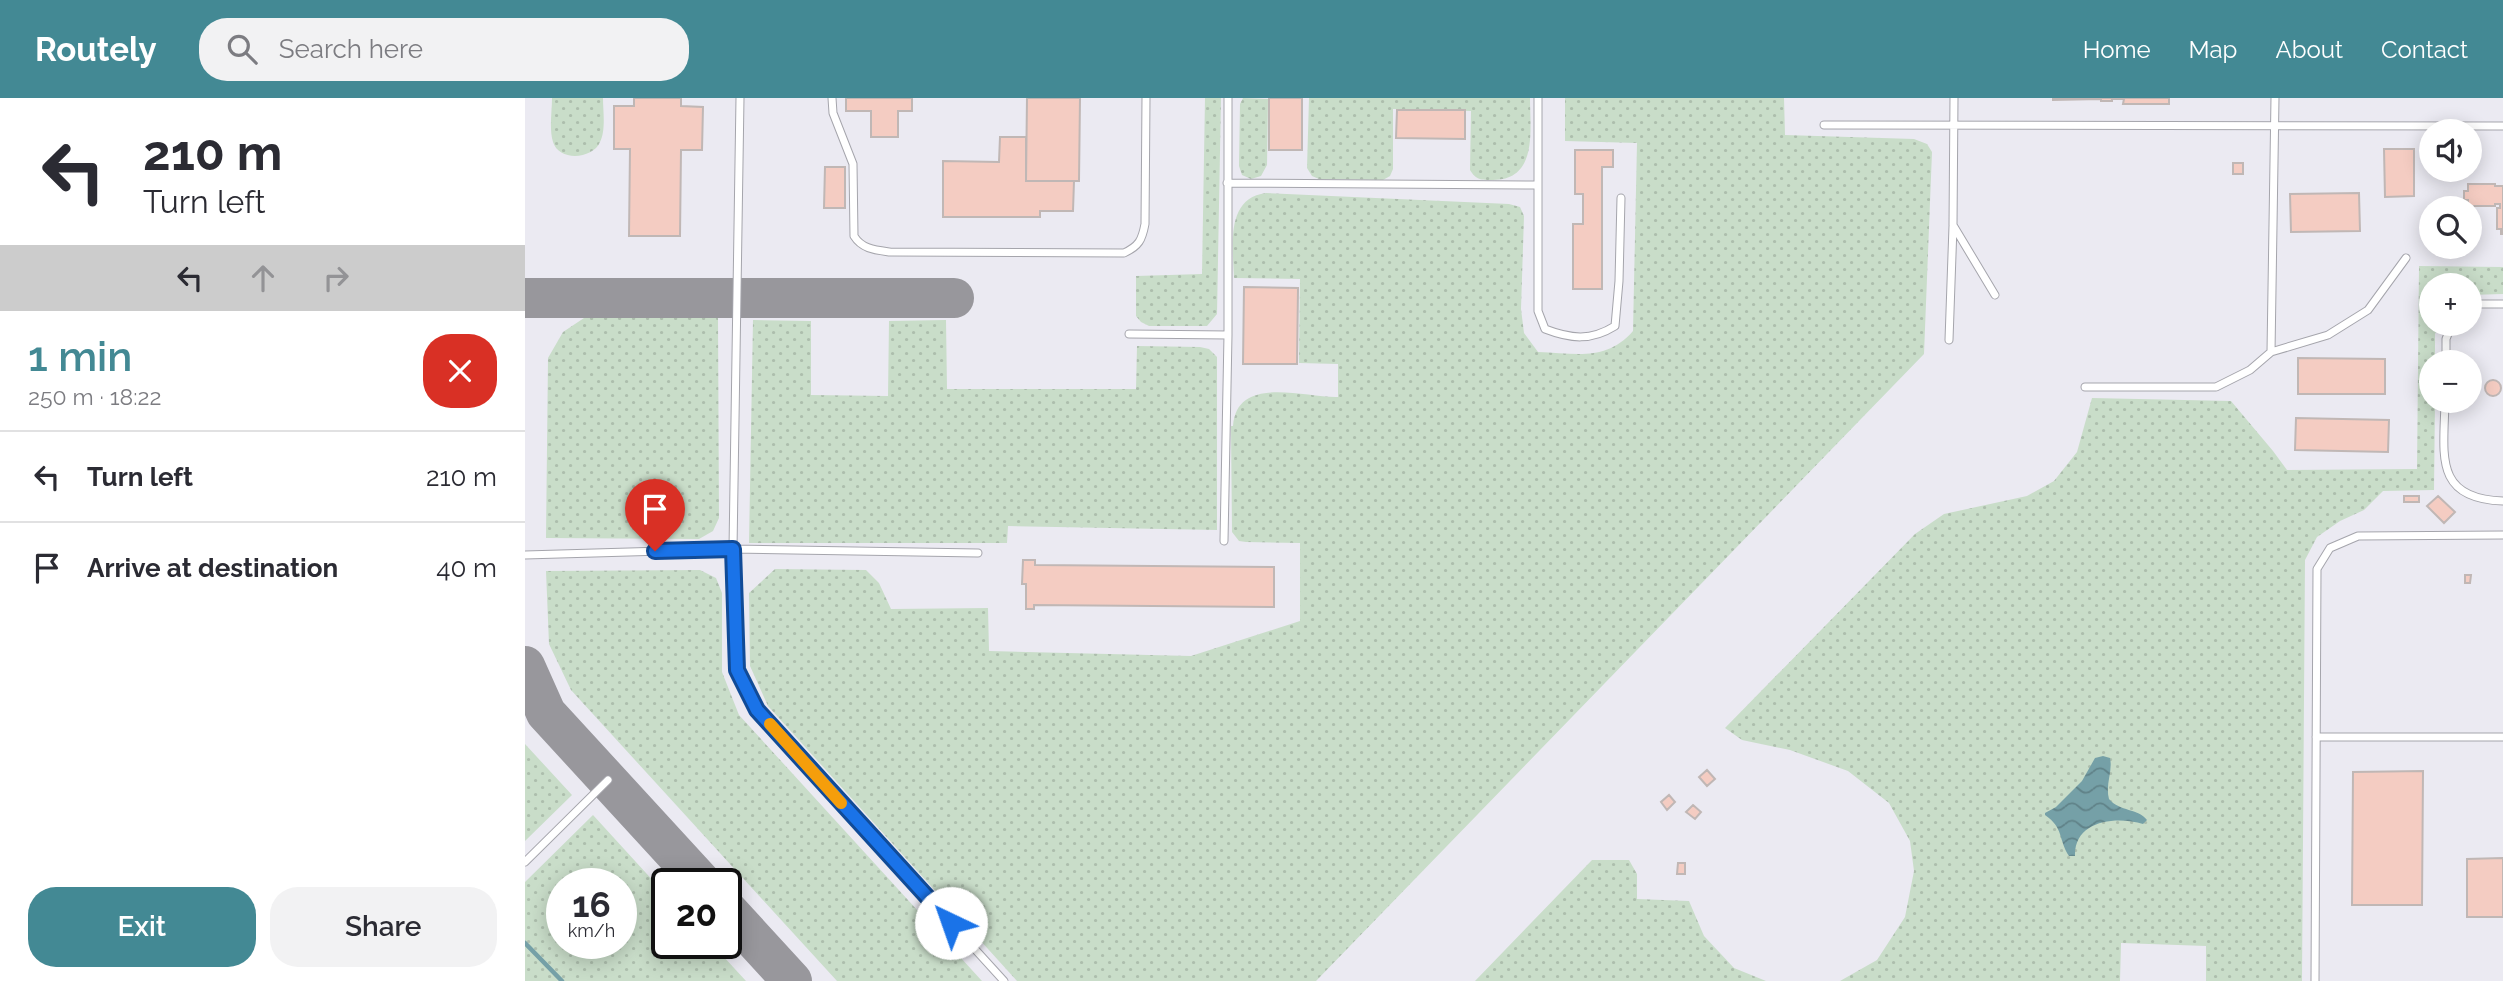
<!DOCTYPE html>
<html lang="en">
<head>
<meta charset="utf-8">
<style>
	body { margin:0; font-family:Raleway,sans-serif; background:#f2f2f3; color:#2b2b33; height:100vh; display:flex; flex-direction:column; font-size:26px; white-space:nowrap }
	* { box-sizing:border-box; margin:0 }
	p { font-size:23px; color:#7c7c81 }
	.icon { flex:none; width:38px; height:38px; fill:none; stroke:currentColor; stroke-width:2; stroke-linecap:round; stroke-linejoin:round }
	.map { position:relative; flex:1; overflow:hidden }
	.details { display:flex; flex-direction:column; background:#fff; width:525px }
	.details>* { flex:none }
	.top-card { background:#fff; color:#2b2b33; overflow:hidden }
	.controls { position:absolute; left:1894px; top:21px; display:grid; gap:14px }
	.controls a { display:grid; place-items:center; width:63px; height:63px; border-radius:50%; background:#fff; box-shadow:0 4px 18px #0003; font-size:35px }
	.speed { position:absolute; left:21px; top:770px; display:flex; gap:14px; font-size:35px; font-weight:700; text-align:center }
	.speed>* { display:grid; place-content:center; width:91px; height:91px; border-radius:50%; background:#fff; box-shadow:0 4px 18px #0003; line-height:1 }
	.speed small { font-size:18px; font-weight:400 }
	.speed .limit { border:4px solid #111; border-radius:10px; background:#fff; color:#111 }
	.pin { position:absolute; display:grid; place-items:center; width:60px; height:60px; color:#fff; margin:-72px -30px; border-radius:50% 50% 50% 0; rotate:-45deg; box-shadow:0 0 7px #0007 }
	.pin .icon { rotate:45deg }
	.me { position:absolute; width:77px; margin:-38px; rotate:318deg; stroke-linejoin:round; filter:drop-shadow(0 0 5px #0008) }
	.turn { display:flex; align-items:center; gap:24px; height:147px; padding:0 28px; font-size:32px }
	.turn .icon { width:91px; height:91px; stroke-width:2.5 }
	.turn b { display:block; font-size:49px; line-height:60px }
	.lanes { display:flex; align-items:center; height:66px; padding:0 28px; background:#0003; justify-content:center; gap:35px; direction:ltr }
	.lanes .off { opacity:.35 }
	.round { display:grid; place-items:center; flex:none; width:74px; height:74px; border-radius:28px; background:#f2f2f3 }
	.headline { display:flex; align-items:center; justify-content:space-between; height:119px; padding:0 28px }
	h1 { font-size:42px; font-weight:600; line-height:52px; color:#438994 }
	.primary-button { display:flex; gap:14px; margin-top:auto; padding:14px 28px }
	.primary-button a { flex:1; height:80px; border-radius:28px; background:#438994; color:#fff; font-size:28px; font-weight:600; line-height:80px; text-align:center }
	.primary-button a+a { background:#f2f2f3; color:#2b2b33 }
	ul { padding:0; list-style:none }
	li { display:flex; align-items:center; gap:21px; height:91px; padding:0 28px; border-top:2px solid #e1e1e2 }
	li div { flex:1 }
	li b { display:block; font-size:26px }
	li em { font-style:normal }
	header { display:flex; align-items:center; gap:42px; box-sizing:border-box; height:98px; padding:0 35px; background:#438994; color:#fff }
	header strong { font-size:33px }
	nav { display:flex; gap:38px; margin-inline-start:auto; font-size:24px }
	.search { width:490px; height:63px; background:#f2f2f3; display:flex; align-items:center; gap:18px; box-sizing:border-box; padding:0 24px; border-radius:28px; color:#7c7c81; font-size:26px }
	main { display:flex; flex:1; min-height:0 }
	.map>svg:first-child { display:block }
</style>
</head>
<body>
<header>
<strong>Routely</strong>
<div class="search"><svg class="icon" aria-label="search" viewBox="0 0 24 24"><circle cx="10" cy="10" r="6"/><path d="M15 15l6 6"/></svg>Search here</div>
<nav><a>Home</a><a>Map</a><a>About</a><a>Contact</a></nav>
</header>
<main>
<section class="details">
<div class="top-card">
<div class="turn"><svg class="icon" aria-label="left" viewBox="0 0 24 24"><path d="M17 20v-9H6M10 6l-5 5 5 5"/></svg><div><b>210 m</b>Turn left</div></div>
<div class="lanes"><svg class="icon" aria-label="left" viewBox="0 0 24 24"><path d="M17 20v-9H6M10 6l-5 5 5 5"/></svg><svg class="icon off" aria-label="ahead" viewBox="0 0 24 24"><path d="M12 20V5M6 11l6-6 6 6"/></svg><svg class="icon off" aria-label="right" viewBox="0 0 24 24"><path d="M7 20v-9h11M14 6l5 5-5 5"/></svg></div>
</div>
<div class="headline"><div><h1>1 min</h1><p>250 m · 18:22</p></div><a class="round" style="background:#d93025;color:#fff"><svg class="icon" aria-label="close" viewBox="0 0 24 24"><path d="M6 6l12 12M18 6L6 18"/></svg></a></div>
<ul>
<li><svg class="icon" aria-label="left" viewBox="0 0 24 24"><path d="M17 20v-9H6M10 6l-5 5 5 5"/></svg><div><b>Turn left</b></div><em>210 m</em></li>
<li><svg class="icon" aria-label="arrive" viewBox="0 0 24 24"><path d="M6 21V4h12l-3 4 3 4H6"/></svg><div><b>Arrive at destination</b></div><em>40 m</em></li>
</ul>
<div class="primary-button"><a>Exit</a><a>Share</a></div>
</section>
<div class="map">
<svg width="1978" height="883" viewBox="0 0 1978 883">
	<defs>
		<pattern id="green-dots" width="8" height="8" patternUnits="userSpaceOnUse" patternTransform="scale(1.75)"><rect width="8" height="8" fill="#c9ddc9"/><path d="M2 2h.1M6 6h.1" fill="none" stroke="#adbead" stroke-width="1.8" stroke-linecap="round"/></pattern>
		<pattern id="water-waves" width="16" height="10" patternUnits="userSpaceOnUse" patternTransform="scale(1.75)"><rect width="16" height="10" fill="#75a0a7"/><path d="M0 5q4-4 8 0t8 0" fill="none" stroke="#608288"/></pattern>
	</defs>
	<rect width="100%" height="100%" fill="#ebeaf2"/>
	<!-- green -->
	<path fill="url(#green-dots)" fill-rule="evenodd" d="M27 0H78C78 13 81 32 75 44 68 61 34 64 28 44 24 31 27 13 27 0Z
		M680 0H696L692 216 682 228H624L616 224 611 218V178L677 176Z
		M718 0 743 1 742 67 736 78 726 81 717 77 714 68 715 6Z
		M784 0H1005C1005 32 1013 82 968 82 956 82 951 82 945 72L946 13 868 11V71L865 78 858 82 794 81 787 78 782 70Z
		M1040 0H1259L1260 37 1389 41 1402 46 1407 54 1399 256 791 883H492L243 608 225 568 224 495 250 471 341 472 354 485 366 511 463 510 464 553 666 558 775 523V445L721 444 714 443 707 434 706 328H708C712 276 779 300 813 299V266L774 265 775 181 709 180C708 149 700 100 741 95L984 106 995 109 999 118 996 211 999 235 1013 254C1051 255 1081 264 1108 233L1112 45 1040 43Z
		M1894 168 1978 169V196L1944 197V187H1906V226H1915L1910 236V264H1906V303H1910L1909 392 1858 393 1839 412 1815 423 1792 439 1780 462 1777 883H1681V848L1596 845 1595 883H1315L1352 862 1380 819 1389 773 1385 743 1364 705 1323 673 1265 652 1217 642 1200 630 1390 436 1419 416 1502 398 1529 383 1552 354 1567 300 1706 303 1748 353 1762 372 1892 371Z
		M59 220H193L194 420 188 433 174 441 21 440 23 260 38 234Z
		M228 222 286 223V297L363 298 364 223 421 222 422 291H611L612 248 675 249 684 251 692 259V432L483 428 482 445H224Z
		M175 472 191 480 197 495V574L214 617 457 883H312L46 592 24 546 21 473Z
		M0 646 47 697 0 743Z
		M68 717 142 798V845H186L221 883H0V784ZM37 786H96V845H37Z
		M1067 762H1104L1112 776V801L1164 803 1179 838 1209 870 1241 883H950Z"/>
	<!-- water -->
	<path fill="url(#water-waves)" d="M1578 658 1585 660C1588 674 1580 686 1584 701 1595 714 1613 710 1622 722L1618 726C1592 718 1549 722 1550 758H1544C1533 741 1539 730 1520 717V715L1531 709 1557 683 1570 660Z"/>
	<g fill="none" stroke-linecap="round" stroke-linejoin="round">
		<!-- stream -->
		<path stroke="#75a0a7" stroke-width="4.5" d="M0 845 37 883"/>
		<!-- taxiway -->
		<path stroke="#98979c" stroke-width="40" d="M0 200H429
			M0 568 21 615 178 786
			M201 811 267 883"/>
	</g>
	<!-- building -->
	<path fill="#f4ccc2" stroke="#c0b7b5" stroke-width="2" d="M109 0H156V8L178 9 177 52H156L155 138H104L105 51H89V8H109Z
		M321 0H387V13H373V39H346V13H321Z
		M502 0H555L554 83H501Z
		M744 0H777V52H744Z
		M1528 0H1644V6H1598L1599 1H1587V3H1576V1L1528 2Z
		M872 12H940V41L871 40Z
		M475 39H501V83H549L548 113H515V119H418V63L474 64Z
		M1859 51H1889V98L1860 99Z
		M1050 52H1088V69H1077V191H1048V126H1058V96H1050Z
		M1708 65H1718V76H1708Z
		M300 69H320V110H299Z
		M1943 86H1970V88H1978V136H1976V131H1972V110H1975V106H1970V108H1943V102H1939V93H1943Z
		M1834 95 1835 133 1766 134 1765 96Z
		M719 189 773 190 772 266H718Z
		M1773 260 1860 261V296H1773Z
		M1960 290a8 8 0 1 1 16 0a8 8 0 1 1-16 0Z
		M1771 320 1864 322 1863 354 1770 352Z
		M1879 398H1894V404H1879Z
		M1913 398 1930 414 1919 425 1902 408Z
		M498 462H510V467L749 469V509L509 507V511H501V486H497Z
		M1940 477H1946L1945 485H1940Z
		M1182 672 1190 681 1182 688 1174 679Z
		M1898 673 1897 807H1827L1828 674Z
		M1144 697 1150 704 1142 712 1136 704Z
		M1168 707 1176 714 1170 721 1161 714Z
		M1978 760V819H1942V761Z
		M1153 765H1160V776H1152Z"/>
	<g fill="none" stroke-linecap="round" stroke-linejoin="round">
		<defs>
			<path id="lane" d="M215 0 208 451 212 572 232 612 479 883
				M307 0 308 15 328 66 329 138C337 151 350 152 365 154L599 155C614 148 617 142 620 126L621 0
				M1013 0V213L1020 231C1046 241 1066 243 1090 228L1094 183 1096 100
				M1429 0 1428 127 1470 197
				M1299 27 1978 28
				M702 85 1013 87
				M1944 208 1947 206H1978
				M604 236 703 237
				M1424 242 1428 128
				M1746 254 1803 237 1843 212 1881 160
				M1921 264V241L1927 226
				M1560 289H1691L1725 272 1746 254 1750 0
				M1920 303C1919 356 1908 401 1978 403
				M699 443 703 237V0
				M0 457 208 451 453 455
				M1791 639H1978
				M0 764 83 682
				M1790 883 1792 471 1805 450 1833 438 1978 437"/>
		</defs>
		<!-- lane casing -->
		<use href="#lane" stroke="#a5a5ac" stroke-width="9"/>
		<!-- lane -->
		<use href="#lane" stroke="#fff" stroke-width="7"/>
	</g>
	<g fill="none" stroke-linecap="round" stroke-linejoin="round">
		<defs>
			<path id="route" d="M130 453 208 451 212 572 232 612 426 825"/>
		</defs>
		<!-- route casing -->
		<use href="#route" stroke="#114b97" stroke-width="18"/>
		<!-- route -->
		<use href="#route" stroke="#1a73e8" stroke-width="12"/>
		<!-- slow -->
		<path stroke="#f59e0b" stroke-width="12" d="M245 626 316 705"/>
	</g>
</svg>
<div class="controls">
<a><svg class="icon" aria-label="sound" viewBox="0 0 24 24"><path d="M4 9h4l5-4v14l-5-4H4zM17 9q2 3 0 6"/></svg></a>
<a><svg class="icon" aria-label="search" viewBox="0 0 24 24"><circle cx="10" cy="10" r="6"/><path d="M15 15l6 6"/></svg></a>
<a>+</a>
<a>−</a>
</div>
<div class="speed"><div>16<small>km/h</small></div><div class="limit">20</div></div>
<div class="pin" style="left:130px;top:453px;background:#d93025"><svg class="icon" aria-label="arrive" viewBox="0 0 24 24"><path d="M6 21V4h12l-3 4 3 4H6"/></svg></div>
<svg class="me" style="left:426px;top:825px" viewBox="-20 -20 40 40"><circle r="19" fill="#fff"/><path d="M0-13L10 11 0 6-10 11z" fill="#1a73e8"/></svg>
</div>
</main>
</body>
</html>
